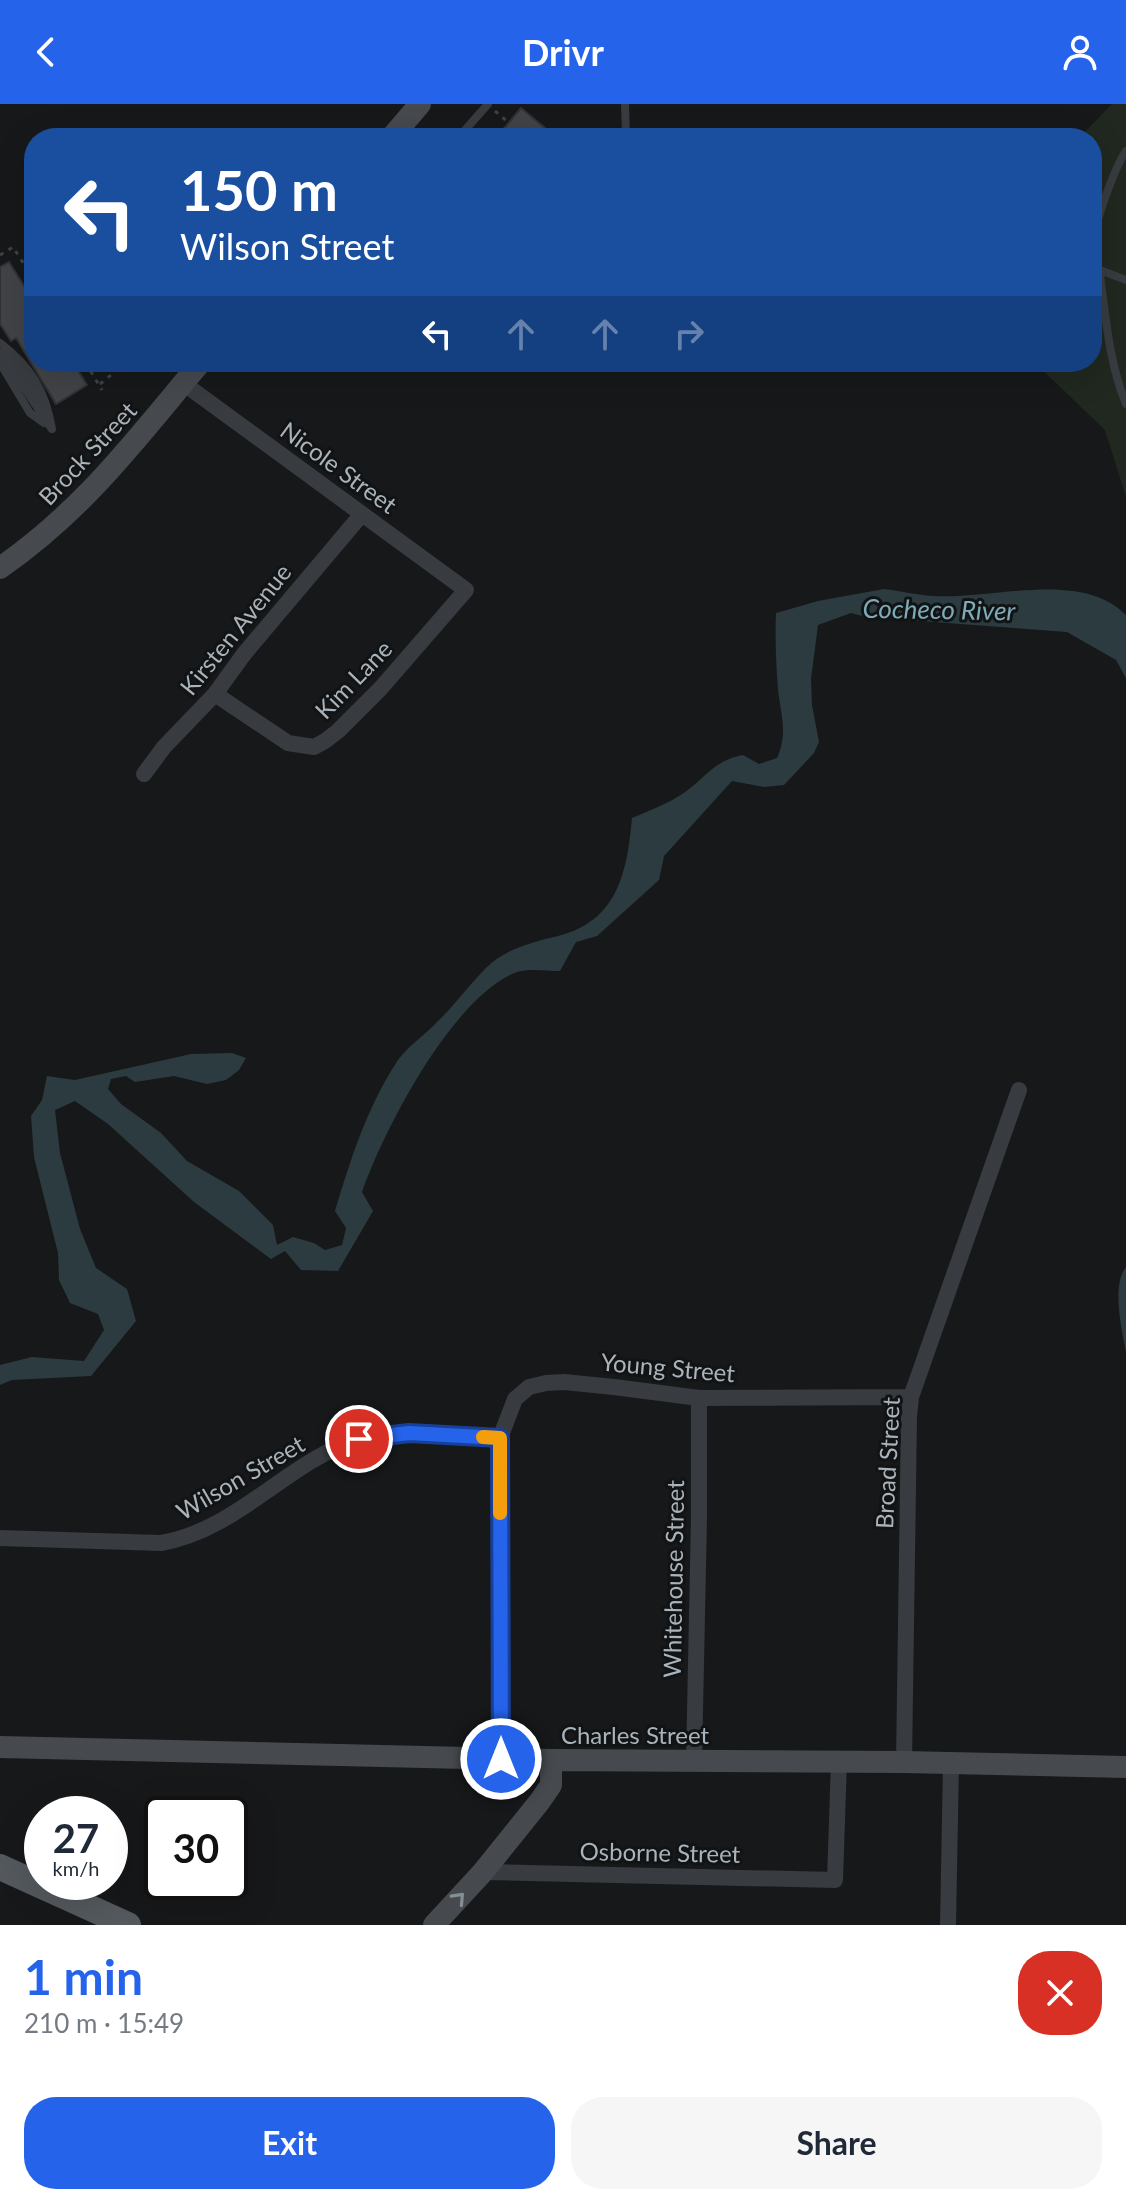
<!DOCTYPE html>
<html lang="en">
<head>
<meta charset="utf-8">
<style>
	body { margin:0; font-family:Lato,sans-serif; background:#f6f6f7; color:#1f2937; height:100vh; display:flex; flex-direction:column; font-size:30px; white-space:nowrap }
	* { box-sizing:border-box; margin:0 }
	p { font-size:26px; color:#747a83 }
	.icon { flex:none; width:44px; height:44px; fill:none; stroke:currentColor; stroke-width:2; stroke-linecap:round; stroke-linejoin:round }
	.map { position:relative; height:1821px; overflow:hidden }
	.side { display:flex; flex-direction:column; background:#fff; flex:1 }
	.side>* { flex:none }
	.top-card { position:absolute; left:24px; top:24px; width:1078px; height:244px; border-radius:32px; box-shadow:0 8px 32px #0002; background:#1a4fa0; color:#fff; overflow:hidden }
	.speed { position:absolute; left:24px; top:1692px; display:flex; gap:16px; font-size:40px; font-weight:700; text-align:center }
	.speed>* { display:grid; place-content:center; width:104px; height:104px; border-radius:50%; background:#fff; box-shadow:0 8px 32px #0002; line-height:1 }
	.speed small { font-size:20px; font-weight:400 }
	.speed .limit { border:4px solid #111; border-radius:12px; background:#fff; color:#111 }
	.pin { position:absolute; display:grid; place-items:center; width:68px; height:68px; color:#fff; margin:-34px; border:4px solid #fff; border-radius:50%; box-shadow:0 2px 8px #0007 }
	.me { position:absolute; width:88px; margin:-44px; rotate:0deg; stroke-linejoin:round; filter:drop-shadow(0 0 6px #0008) }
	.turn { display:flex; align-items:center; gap:28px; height:168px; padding:0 24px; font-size:36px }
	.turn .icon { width:104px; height:104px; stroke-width:2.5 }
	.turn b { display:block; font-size:56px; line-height:68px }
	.lanes { display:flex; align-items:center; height:76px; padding:0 24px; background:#0003; justify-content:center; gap:40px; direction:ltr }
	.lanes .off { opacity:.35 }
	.round { display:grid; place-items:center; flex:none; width:84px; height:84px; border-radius:32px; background:#f6f6f7 }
	.head { display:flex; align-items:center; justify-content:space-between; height:136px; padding:0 24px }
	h1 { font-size:48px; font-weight:700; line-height:60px; color:#2563eb }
	.button { display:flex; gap:16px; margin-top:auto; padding:16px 24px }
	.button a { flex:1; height:92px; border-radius:32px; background:#2563eb; color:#fff; font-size:32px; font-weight:700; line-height:92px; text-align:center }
	.button a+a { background:#f6f6f7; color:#1f2937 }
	header { display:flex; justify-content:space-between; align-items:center; height:104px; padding:0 24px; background:#2563eb; color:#fff; font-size:36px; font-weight:700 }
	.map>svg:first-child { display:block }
</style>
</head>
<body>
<header><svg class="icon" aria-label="back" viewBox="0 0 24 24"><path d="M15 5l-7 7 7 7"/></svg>Drivr<svg class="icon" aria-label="person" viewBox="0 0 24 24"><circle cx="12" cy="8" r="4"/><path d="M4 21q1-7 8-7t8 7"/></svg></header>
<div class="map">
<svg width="1126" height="1821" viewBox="0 0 1126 1821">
	<rect width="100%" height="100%" fill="#17181a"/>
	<!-- green -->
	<path fill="#20281f" d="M1112 0H1126V393L1105 326 1034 258H1092V34H1079Z"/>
	<!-- water -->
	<path fill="#2c3b3f" d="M884 485C900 487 917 491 933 492 991 496 1081 465 1126 511V574L1116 556 1067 528 866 513 851 509 818 521 811 575 812 601 819 638 814 649 784 681 764 683 732 677 664 752 659 776 597 832 576 838 560 867C547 867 529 864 517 868 453 892 384 1025 362 1088L373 1107 338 1167 301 1166 285 1147 271 1155 194 1098 108 1020 75 997 55 1006 60 1049 80 1125 96 1164 127 1185 136 1217 91 1272 12 1276 0 1281V1261L32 1253 84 1257 104 1226 98 1210 70 1199 59 1176 58 1149 34 1053 31 1012 42 996 47 972 75 976 191 950 232 949 246 954 239 966 226 976 207 980 174 972 135 978 126 972 111 975 108 985 121 1000 161 1029 187 1057 239 1087 273 1121 277 1141 293 1133 314 1139 325 1146 342 1141 346 1124 335 1107C351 1054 367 1003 398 956 408 942 425 931 437 918 455 901 469 881 486 864 505 845 533 838 558 832 618 817 627 768 632 714 648 707 665 701 679 692 704 677 711 657 743 651L759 660 777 654C788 630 781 611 778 586 776 560 775 534 776 509L818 497Z
		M1126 1163V1248C1122 1226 1111 1182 1126 1163Z"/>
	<!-- building -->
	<path fill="#414347" stroke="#313236" stroke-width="2" d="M521 4 557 34H496Z
		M9 158 34 198V258H96L79 268 87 281 56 300 16 234 11 237 0 220V163Z"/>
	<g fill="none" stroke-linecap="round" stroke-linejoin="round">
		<!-- path -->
		<path stroke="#3e4246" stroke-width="3" stroke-dasharray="4 6" stroke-linecap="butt" d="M495 7 509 19
			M0 151 13 143 34 176
			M88 258V263L102 286
			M100 280 116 267"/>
		<!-- lane -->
		<path stroke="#383b3f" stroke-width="8" d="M625 0 626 34
			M458 34 488 0
			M1126 47C1115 63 1090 129 1093 147 1094 155 1099 163 1100 171 1106 215 1109 258 1126 300
			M1100 166 1126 176
			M0 239C31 263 45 285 52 325
			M5 247 20 263 45 309
			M1 249 51 324
			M0 259 30 309 44 319"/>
		<!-- street -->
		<path stroke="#383b3f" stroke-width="16" d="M183 279 466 486 381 584 338 627 325 637 314 643 288 639 215 590
			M144 670 164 643 215 590 244 550 362 410
			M0 1434 161 1439C238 1426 290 1355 360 1335 405 1322 455 1331 500 1334
			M501 1655 500 1334 515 1295 529 1283 546 1279 564 1278 614 1283 699 1294 911 1293
			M694 1657 699 1413V1294
			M904 1658 909 1313 911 1293 1019 986
			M483 1768 835 1776 839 1657
			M948 1821 951 1659"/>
		<!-- secondary -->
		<path stroke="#464a4f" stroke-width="22" d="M391 34 420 0
			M0 464C86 404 135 336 201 258
			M0 1643 551 1656 904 1658 1126 1663
			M434 1821 483 1768 540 1697 551 1681V1656"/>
		<!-- primary -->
		<path stroke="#54595e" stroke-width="26" d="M0 1763 128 1821"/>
	</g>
	<!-- one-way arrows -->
	<defs><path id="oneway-chevron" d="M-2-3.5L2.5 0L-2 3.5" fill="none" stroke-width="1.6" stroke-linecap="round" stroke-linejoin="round" transform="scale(2)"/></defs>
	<use stroke="#868e95" href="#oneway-chevron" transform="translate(459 1794) rotate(-47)"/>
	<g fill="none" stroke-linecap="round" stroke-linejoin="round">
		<defs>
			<path id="route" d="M359 1335 409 1329 500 1334 501 1655"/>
		</defs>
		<!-- route casing -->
		<use href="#route" stroke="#184099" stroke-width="20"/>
		<!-- route -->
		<use href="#route" stroke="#2563eb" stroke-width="14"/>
		<!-- slow -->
		<path stroke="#f59e0b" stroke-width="14" d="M483 1333 500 1334V1409"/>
	</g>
	<g text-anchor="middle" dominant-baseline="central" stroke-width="6" stroke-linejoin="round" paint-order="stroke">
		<!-- street labels -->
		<g font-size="24" fill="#a9b3ba" stroke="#121315">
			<text transform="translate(87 349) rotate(-47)">Brock Street</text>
			<text transform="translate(339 363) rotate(36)">Nicole Street</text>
			<text transform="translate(235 525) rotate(-51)">Kirsten Avenue</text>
			<text transform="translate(353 575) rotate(-46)">Kim Lane</text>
			<text transform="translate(668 1263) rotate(5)">Young Street</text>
			<text transform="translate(887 1359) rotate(-87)">Broad Street</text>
			<text transform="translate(240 1373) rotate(-30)">Wilson Street</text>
			<text transform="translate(673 1475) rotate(-89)">Whitehouse Street</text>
			<text x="635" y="1630">Charles Street</text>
			<text transform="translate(660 1748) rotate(1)">Osborne Street</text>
		</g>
		<!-- water labels -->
		<g font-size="26" font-style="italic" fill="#7eabb7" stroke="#121315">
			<text transform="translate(939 505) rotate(1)">Cocheco River</text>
		</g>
	</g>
</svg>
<div class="speed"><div>27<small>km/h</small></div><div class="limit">30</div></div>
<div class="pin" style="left:359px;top:1335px;background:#d93025"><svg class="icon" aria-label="arrive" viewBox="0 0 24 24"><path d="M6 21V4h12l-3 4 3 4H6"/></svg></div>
<svg class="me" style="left:501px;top:1655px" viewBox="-20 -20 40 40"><circle r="17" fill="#2563eb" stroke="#fff" stroke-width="3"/><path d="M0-11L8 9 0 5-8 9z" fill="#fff"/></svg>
<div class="top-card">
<div class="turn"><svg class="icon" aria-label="left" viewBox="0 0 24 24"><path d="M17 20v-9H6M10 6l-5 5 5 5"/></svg><div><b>150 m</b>Wilson Street</div></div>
<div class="lanes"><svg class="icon" aria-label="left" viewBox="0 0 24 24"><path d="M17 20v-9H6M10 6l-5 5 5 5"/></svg><svg class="icon off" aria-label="ahead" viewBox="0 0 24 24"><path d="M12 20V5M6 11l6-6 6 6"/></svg><svg class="icon off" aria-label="ahead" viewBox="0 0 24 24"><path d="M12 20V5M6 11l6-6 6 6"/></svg><svg class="icon off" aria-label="right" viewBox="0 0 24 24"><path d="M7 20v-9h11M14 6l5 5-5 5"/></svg></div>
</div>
</div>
<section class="side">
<div class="head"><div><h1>1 min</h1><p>210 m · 15:49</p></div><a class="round" style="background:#d93025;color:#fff"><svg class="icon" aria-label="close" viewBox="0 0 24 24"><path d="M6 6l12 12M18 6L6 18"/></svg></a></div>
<div class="button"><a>Exit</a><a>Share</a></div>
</section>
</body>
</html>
